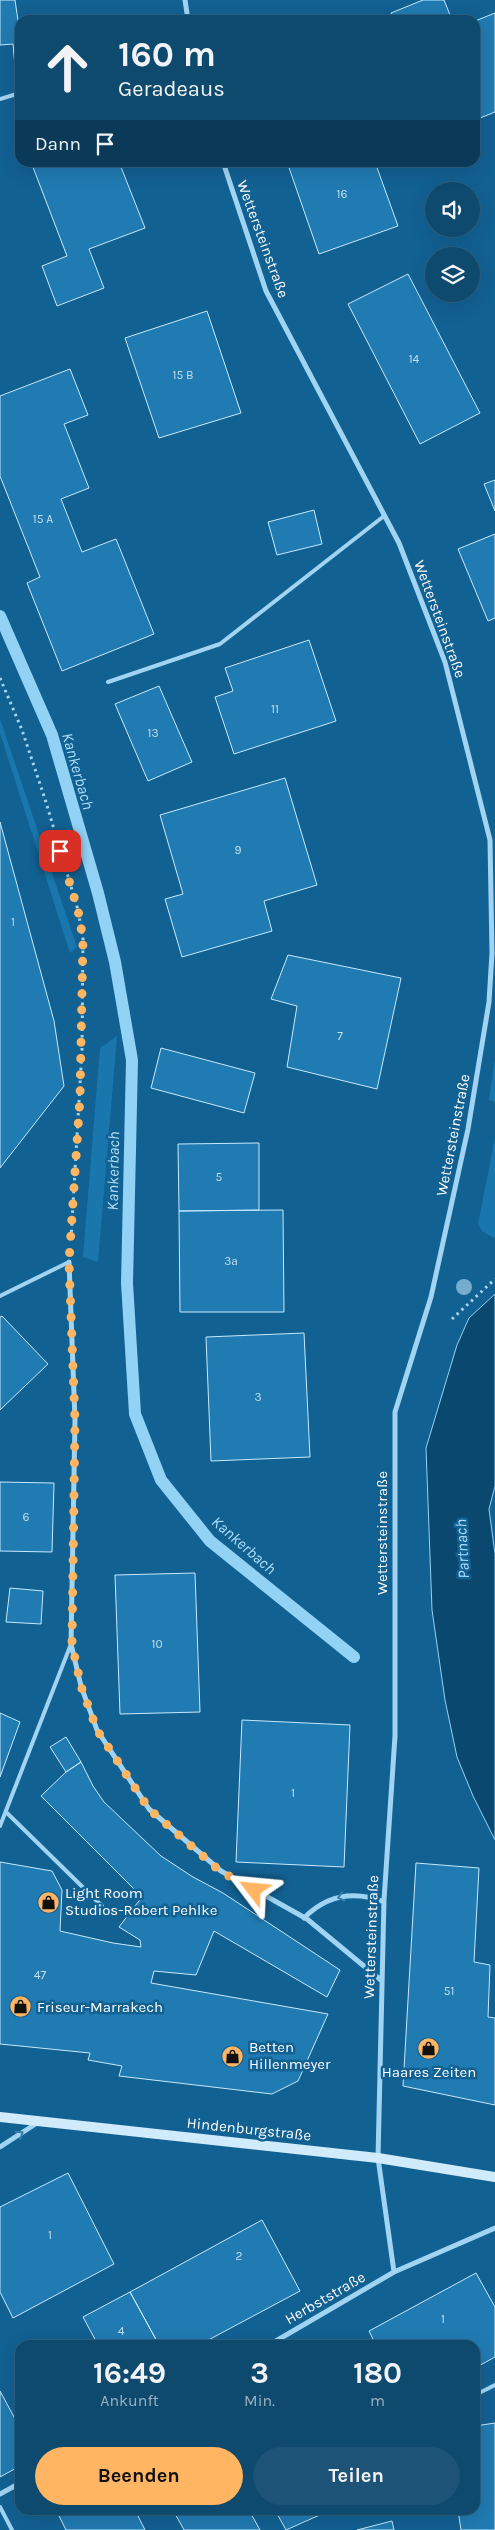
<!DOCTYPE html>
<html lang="de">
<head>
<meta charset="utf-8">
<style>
	body { margin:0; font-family:Karla,sans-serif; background:#1c5376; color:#f1f3f6; height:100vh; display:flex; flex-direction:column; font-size:19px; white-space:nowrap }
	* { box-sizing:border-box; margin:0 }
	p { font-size:16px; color:#9bb2c2 }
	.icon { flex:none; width:28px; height:28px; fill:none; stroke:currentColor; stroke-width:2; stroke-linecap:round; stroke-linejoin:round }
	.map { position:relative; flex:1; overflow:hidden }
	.panel { position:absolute; left:15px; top:2340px; width:465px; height:175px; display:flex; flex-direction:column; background:#0e496e; border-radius:15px; box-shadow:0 5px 20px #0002,0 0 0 1px #2e6181 }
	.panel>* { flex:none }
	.guide { position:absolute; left:15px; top:15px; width:465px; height:152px; border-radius:15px; box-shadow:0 5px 20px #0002,0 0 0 1px #2e6181; background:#0e496e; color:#f1f3f6; overflow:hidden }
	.buttons { position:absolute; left:425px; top:182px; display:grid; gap:10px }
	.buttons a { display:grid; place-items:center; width:55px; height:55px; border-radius:50%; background:#0e496e; box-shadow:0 5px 20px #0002,0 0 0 1px #2e6181; font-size:25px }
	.pin { position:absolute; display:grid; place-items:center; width:42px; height:42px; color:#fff; margin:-21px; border-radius:10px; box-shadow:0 2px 8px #0006 }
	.me { position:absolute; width:55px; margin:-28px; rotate:299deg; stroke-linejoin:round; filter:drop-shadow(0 0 4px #0008) }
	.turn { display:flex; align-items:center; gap:18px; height:105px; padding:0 20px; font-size:22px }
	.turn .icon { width:65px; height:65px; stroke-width:2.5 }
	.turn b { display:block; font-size:35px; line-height:42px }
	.then { display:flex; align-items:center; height:48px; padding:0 20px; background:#0003; gap:10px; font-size:19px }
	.eta { display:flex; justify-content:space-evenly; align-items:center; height:85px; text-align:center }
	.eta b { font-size:30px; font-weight:700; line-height:35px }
	.cta { display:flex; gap:10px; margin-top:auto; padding:10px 20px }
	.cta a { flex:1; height:58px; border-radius:30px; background:#ffb561; color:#111; font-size:20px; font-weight:700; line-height:58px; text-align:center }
	.cta a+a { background:#1c5376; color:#f1f3f6 }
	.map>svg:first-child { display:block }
</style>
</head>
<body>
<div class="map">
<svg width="495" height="2530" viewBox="0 0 495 2530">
	<rect width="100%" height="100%" fill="#126193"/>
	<!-- green -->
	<path fill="#1a77ad" d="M0 719 77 947 70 953 0 733Z
		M117 1036 98 1262 83 1257 100 1048Z
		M495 1059V1102L489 1100Z
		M495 1138V1237L494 1238 482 1231 478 1224Z"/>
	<!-- water -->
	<path fill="#0b486f" stroke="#92d2f5" d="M495 1294V1486L489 1509 495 1554V1840L473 1796 457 1757 445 1700 432 1610 426 1448 457 1345 469 1318Z"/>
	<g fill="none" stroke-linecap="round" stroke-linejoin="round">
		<!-- stream -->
		<path stroke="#92d2f5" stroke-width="12" d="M0 616 52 735 98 893 115 962 132 1060 127 1283 135 1414 161 1480 210 1541 354 1657"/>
	</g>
	<!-- building -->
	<path fill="#207bb2" stroke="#c7e9fd" d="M0 0H15L20 34V67H15L13 44 0 45Z
		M423 0H444L452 20H394L391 13Z
		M495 13V112L475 120V21Z
		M31 162H119L145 228 89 249 104 288 57 306 42 266 67 256Z
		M287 162H375L398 226 319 254Z
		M408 274 480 413 420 444 348 304Z
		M207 311 241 413 159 438 125 338Z
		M70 369 88 415 64 424 89 488 61 499 82 552 116 539 154 634 62 671 27 583 40 577 0 476V396Z
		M495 480V511L484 484Z
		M314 510 322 544 277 555 268 522Z
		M495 534V618L488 621 458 549Z
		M309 640 336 721 234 754 215 697 233 691 225 668Z
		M159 686 192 762 148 781 115 704Z
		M285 778 317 885 264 901 272 931 182 957 165 899 183 894 160 815Z
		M0 822 54 1021 64 1086 0 1168Z
		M288 955 401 978 377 1089 287 1067 297 1006 271 999Z
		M161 1048 255 1073 244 1113 151 1088Z
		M259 1143V1210L179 1211 178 1144Z
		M283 1210 284 1312H180L179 1211Z
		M2 1316 48 1364 0 1410V1317Z
		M304 1333 310 1457 211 1461 206 1337Z
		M0 1482 54 1483 52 1552 0 1551Z
		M195 1573 200 1712 120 1714 115 1575Z
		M10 1588 43 1591 41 1624 6 1622Z
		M0 1713 20 1722 0 1777Z
		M242 1720 350 1725 344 1867 236 1862Z
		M66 1737 81 1762 66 1772 50 1747Z
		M81 1762 93 1786 104 1802 161 1856 193 1877 223 1893 340 1970 327 1997 214 1931 196 1975 154 1971 151 1983 328 2014 298 2081 272 2094 119 2076 122 2066 88 2060 90 2053 0 2044V1862L52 1871 62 1890 60 1931 113 1943 141 1947 140 1940 119 1927 142 1897 41 1796 66 1772Z
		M416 1863 479 1868 474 1962 490 1965 488 2017 495 2018V2105L403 2086Z
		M68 2173 114 2264 13 2318 0 2292V2207Z
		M262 2220 300 2291 199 2345H159L130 2292Z
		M476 2273 495 2307V2357L475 2368V2345H376L369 2331Z
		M130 2292 159 2345H98L83 2317Z
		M0 2391 20 2428V2466L0 2477Z
		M495 2423V2530H461L458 2510H475V2426Z
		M56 2510H135L145 2530H66Z
		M173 2510H249L260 2530H184Z
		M275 2510H331L286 2530Z
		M392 2521 394 2530H357Z"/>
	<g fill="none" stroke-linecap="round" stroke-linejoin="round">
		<!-- path -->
		<path stroke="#a0d4f2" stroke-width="3" stroke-dasharray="2.5 4" stroke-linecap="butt" d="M0 678 22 730 45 799 78 910 83 939 82 1050 71 1239
			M452 1319 495 1279"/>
		<!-- lane -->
		<path stroke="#a0d4f2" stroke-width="4" d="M0 99 20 93
			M108 682 220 644 384 516
			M0 1296 69 1262
			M6 1812 102 1906
			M0 1826 71 1644
			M475 2395 495 2385
			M0 2507 12 2530"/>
		<!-- street -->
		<path stroke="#a0d4f2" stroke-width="5" d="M185 0 188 20
			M223 162 266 291 399 543 445 662 490 840 492 953 489 1002 468 1129 431 1297 395 1412V1736L384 1900 378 2158 394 2272
			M69 1262 75 1420 71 1644 81 1686 97 1730 149 1809 221 1871 307 1919 382 1981
			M304 1918C327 1895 353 1890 384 1902
			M0 2147 37 2123
			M269 2345 394 2272 495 2228
			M0 2494 20 2483"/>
		<!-- secondary -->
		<path stroke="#cfebfc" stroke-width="10" d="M0 2117 378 2158 495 2177"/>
	</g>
	<!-- trees -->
	<circle fill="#76accd" cx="464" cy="1287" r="8"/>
	<!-- one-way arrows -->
	<defs><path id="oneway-chevron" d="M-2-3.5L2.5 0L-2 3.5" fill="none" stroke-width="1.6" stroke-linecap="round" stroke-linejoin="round" transform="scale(1.25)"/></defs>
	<g stroke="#367eab">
		<use href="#oneway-chevron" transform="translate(341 1897) rotate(164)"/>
		<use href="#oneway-chevron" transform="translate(20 2134) rotate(-33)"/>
	</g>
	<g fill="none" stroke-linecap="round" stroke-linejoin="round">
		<!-- route -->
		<path stroke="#ffb561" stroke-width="9" stroke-dasharray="0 16.2" d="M60 851 78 910 83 939 80 1098 69 1262 75 1420 72 1644 81 1686 97 1730 149 1809 220 1871 254 1890"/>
	</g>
	<!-- icons -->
	<defs>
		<symbol id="shop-disc" viewBox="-11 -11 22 22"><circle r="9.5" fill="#ffb561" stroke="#126193"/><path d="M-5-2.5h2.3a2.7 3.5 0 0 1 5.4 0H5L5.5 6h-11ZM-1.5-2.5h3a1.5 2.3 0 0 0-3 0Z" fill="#111"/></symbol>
	</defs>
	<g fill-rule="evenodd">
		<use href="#shop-disc" x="36" y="1890" width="25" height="25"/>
		<use href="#shop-disc" x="8" y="1994" width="25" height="25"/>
		<use href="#shop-disc" x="416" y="2036" width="25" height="25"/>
		<use href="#shop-disc" x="220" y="2044" width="25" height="25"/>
	</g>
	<g text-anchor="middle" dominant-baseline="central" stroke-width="5" stroke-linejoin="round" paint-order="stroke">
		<!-- number labels -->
		<g font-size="12" fill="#c7deec">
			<text x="342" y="194">16</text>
			<text x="414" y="359">14</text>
			<text x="183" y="375">15 B</text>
			<text x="43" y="519">15 A</text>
			<text x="275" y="709">11</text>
			<text x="153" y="733">13</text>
			<text x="238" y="850">9</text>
			<text x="13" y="922">1</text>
			<text x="340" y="1036">7</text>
			<text x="219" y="1177">5</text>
			<text x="231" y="1261">3a</text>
			<text x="258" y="1397">3</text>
			<text x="26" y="1517">6</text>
			<text x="157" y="1644">10</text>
			<text x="293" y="1793">1</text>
			<text x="40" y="1975">47</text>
			<text x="449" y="1991">51</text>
			<text x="50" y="2235">1</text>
			<text x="239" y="2256">2</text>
			<text x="443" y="2319">1</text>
			<text x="121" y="2331">4</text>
		</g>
		<!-- street labels -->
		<g font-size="15" fill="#fff" stroke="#126193">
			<text transform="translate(263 239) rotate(70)">Wettersteinstraße</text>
			<text transform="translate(440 619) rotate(70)">Wettersteinstraße</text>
			<text transform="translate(453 1135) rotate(-79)">Wettersteinstraße</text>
			<text transform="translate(382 1533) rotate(-90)">Wettersteinstraße</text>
			<text transform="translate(371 1937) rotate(-88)">Wettersteinstraße</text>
			<text transform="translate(249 2129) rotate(6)">Hindenburgstraße</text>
			<text transform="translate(325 2298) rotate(-30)">Herbststraße</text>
		</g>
		<!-- poi labels -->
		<g font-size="15" fill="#fff" stroke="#126193" text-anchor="start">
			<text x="65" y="1893">Light Room<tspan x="65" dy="17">Studios-Robert Pehlke</tspan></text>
			<text x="37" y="2007">Friseur-Marrakech</text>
			<text x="249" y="2047">Betten<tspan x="249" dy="17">Hillenmeyer</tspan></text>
			<text x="429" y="2072" text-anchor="middle">Haares Zeiten</text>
		</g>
		<!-- water labels -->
		<g font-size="16" font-style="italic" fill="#acddf9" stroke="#126193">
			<text transform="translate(78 771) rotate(74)">Kankerbach</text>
			<text transform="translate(113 1171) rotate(-89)">Kankerbach</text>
			<text transform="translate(244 1545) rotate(41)">Kankerbach</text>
			<text transform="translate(462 1549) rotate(-93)">Partnach</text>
		</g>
	</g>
</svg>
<div class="buttons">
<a><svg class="icon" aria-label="sound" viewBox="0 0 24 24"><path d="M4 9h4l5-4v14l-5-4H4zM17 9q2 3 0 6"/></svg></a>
<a><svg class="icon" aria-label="layers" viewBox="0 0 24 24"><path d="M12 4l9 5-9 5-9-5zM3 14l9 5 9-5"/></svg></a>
</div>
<div class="pin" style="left:60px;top:851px;background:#d93025"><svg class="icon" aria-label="arrive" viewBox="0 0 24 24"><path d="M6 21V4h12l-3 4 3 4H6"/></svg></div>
<svg class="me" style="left:254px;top:1890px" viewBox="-20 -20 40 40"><path d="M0-17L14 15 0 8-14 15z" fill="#ffb561" stroke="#fff" stroke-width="4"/></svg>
<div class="guide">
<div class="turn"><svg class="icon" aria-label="ahead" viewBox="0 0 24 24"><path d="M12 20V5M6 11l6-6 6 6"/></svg><div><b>160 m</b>Geradeaus</div></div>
<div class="then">Dann<svg class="icon" aria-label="arrive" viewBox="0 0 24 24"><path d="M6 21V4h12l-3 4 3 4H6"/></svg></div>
</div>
<section class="panel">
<div class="eta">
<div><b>16:49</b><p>Ankunft</p></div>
<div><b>3</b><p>Min.</p></div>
<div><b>180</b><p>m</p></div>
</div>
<div class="cta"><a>Beenden</a><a>Teilen</a></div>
</section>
</div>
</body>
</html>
